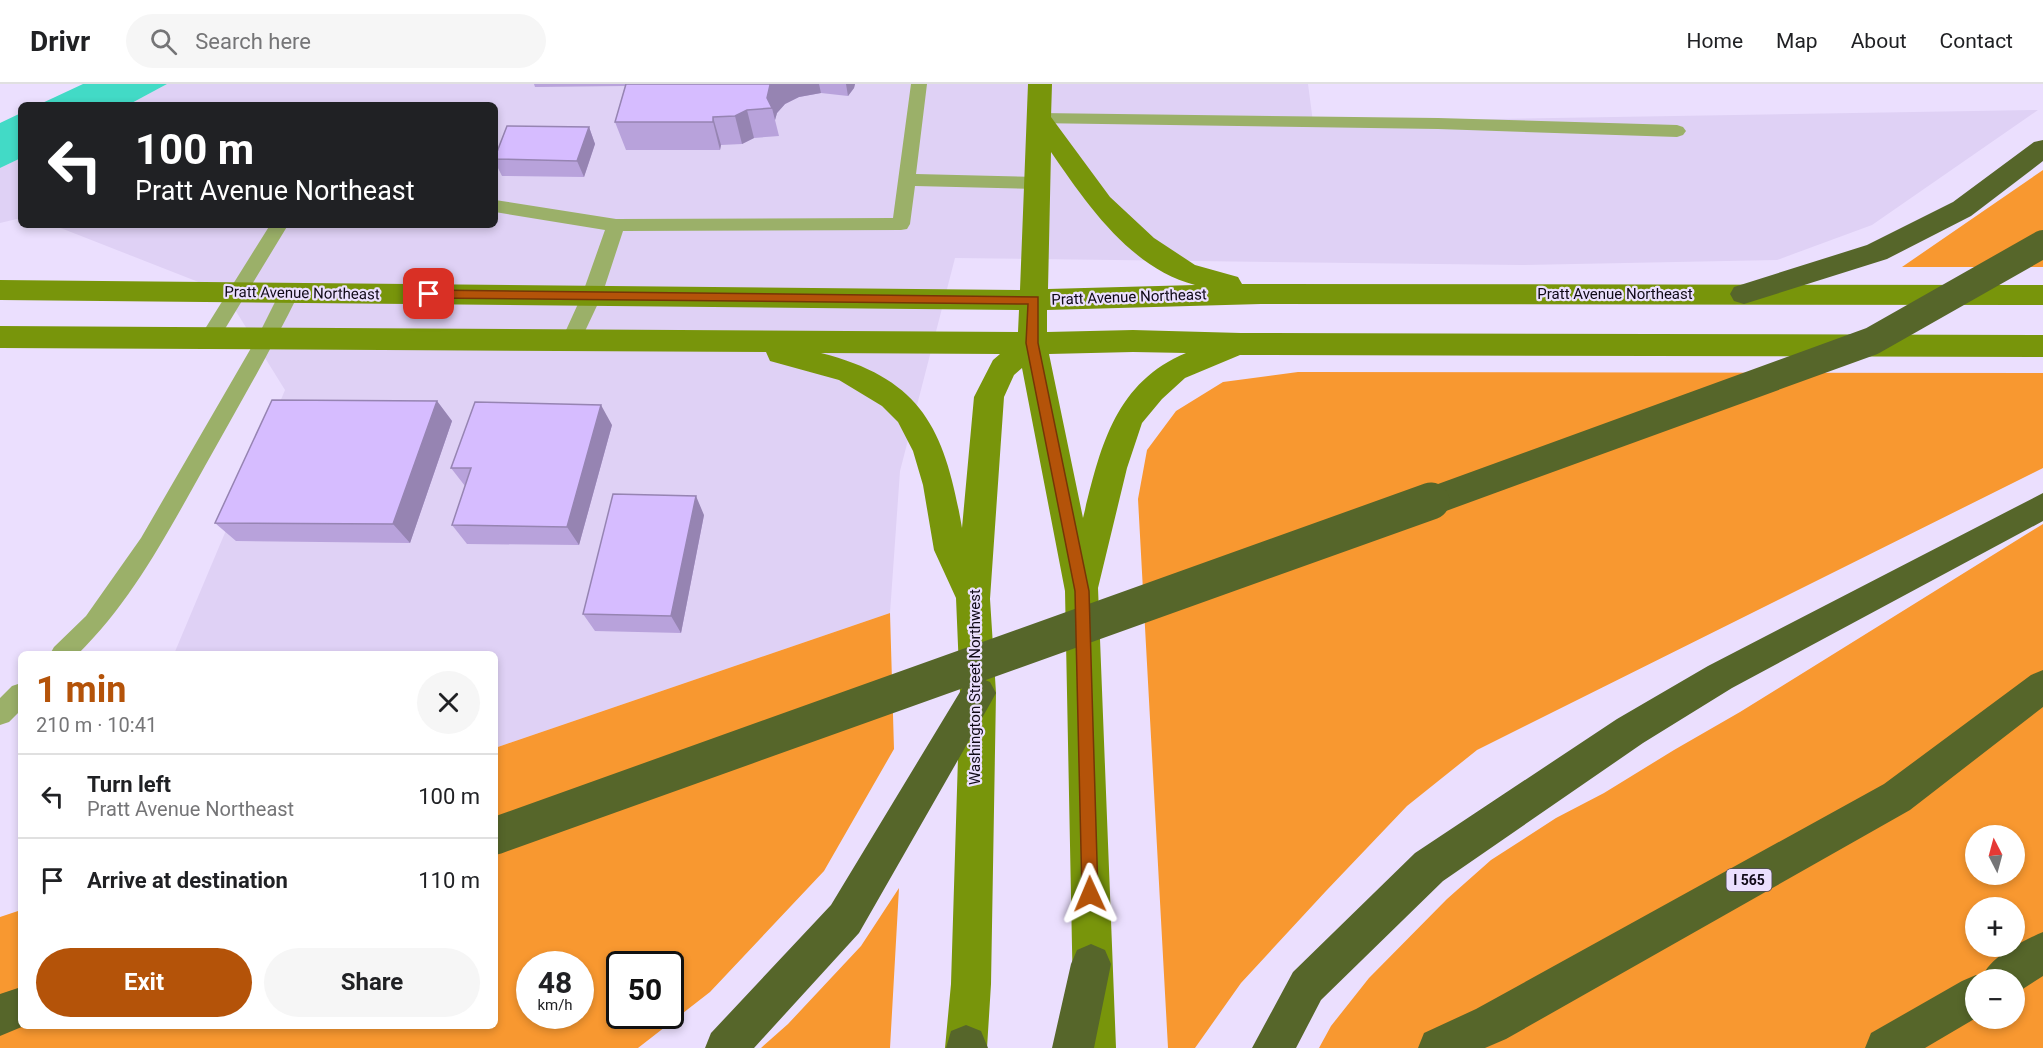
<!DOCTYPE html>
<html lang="en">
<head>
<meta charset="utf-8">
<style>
	body { margin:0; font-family:Roboto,sans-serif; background:#f6f6f6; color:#202124; height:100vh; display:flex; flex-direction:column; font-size:22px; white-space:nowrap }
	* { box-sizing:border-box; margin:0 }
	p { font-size:20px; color:#757577 }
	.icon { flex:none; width:33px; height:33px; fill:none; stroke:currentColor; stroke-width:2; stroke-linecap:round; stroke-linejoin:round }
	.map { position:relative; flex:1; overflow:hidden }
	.panel { position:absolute; left:18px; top:567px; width:480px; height:378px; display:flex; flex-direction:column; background:#fff; border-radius:9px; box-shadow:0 3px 9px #0003 }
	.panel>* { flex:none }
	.banner { position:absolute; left:18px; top:18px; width:480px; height:126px; border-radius:9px; box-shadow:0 3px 9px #0003; background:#202124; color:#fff; overflow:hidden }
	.needle { width:39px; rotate:354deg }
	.tools { position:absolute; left:1965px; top:741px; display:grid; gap:12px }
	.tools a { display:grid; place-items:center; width:60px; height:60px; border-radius:50%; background:#fff; box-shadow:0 3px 9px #0003; font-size:30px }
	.speed { position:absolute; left:516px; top:867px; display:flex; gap:12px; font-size:30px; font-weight:700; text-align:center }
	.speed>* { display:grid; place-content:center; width:78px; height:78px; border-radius:50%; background:#fff; box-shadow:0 3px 9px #0003; line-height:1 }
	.speed small { font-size:15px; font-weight:400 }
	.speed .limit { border:3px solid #111; border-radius:9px; background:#fff; color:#111 }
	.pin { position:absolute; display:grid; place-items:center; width:51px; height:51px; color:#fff; margin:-26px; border-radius:12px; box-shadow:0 3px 9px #0006 }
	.me { position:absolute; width:66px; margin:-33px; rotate:359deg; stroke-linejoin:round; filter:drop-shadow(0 0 4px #0008) }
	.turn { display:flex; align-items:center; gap:21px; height:126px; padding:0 18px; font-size:27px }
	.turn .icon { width:78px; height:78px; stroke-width:2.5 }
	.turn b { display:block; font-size:42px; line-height:51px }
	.round { display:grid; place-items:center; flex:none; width:63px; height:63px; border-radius:32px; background:#f6f6f6 }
	.headline { display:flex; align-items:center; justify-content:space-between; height:102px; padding:0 18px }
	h1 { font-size:36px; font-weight:700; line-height:45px; color:#b45309 }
	.primary-button { display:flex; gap:12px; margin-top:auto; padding:12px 18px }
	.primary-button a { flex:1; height:69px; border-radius:36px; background:#b45309; color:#fff; font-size:24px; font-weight:700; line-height:69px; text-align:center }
	.primary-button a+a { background:#f6f6f6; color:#202124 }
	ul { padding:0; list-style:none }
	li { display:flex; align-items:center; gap:18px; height:84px; padding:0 18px; border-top:2px solid #e0e0e0 }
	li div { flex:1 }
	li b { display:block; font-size:22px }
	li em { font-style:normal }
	header { display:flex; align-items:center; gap:36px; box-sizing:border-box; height:84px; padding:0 30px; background:#fff; border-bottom:2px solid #e0e0e0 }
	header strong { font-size:28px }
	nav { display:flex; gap:33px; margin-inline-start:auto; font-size:21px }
	.search { width:420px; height:54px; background:#f6f6f6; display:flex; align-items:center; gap:15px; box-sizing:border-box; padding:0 21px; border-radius:33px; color:#757577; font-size:22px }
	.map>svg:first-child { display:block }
</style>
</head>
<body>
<header>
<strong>Drivr</strong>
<div class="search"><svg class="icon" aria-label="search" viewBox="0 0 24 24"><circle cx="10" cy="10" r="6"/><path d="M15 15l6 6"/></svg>Search here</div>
<nav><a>Home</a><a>Map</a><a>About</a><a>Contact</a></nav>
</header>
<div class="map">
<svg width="2043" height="964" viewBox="0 0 2043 964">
	<rect width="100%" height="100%" fill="#ebdffe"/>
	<!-- built -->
	<path fill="#dfd1f5" d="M167 0H1308L1313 38 2038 26 1872 141 1777 176 1521 181 955 174 900 387 890 529 495 664V570H174L285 306 224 208 53 141H495V21H128Z
		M21 74V134L0 139V84Z"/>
	<!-- green -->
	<path fill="#f89830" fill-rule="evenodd" d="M2043 86V183H1902Z
		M1298 288 2043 289V384L1477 666 1407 722 1326 807 1241 899 1195 964H1168L1138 415 1147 366 1176 327 1223 298Z
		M2043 440V964H1319L1331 942 1369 894 1447 815 1491 776 1556 734 1604 709 1674 666 1740 628ZM1976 752H2014V790H1976ZM1976 824H2014V862H1976ZM1976 896H2014V934H1976Z
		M890 529 894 665 824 787 710 908 638 964H0V833L21 826V942H495V664ZM530 880H580V932H530ZM620 880H670V932H620Z
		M899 804 890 964H761L788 940 861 862Z"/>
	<!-- water -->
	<path fill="#42dac6" d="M83 0H167L128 21H38Z
		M21 29V74L0 84V39Z"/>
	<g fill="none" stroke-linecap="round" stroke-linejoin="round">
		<!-- lane -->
		<path fill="#9bb069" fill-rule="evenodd" d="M911 0H927L916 90 1038 93 1044 95 1047 99 1044 103 1038 105 915 102 910 140 907 145 901 146 623 147 602 211 579 260 572 262 565 260 562 255 582 211 605 146 495 128V116L616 135 893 134Z
			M1040 29 1438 34 1677 41 1683 43 1686 47 1683 51 1677 53 1438 45 1034 39 1031 35 1034 31Z
			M270 141H288L217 258 210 260 203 258 200 253 203 248Z
			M289 202 296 204 299 209C270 268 237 325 205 382 168 448 132 517 78 570H50L54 563 86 532 141 454 258 252 282 204Z
			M21 599V626L9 638 0 641V614L12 602Z"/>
		<!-- secondary -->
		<path fill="#78950b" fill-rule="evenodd" d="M1028 0H1052L1051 33 1110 113 1154 154 1195 181 1238 193 1242 200 2043 201V221L1261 220 1047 226V248L1133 246 1241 249 2043 251V273L1240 271 1185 294 1162 315 1142 339 1127 384 1098 504 1116 964H1074L1065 507 1022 284 1014 291 1004 313 990 515 996 609 991 900 987 964H945L951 900 960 609 956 514 934 466 923 401 913 367 898 338 882 322 839 296 770 277 766 268 0 264V242L1018 248 1019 226 0 216V196L1020 206ZM1051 68C1087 120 1130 184 1195 201L1048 205ZM1133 268 1186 269C1114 299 1100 365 1083 434L1049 270ZM821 269 1000 270 993 276 974 313 962 444C945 346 923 295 821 269Z"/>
		<!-- highway -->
		<path fill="#56662a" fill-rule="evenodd" d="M2043 56V77L1971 132 1887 175 1744 220 1734 217 1730 210 1734 203 1867 161 1953 118 2034 58Z
			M2043 409V437L1732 604 1643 659 1443 797 1321 916 1296 964H1252L1293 888 1415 769 1617 635 1708 582Z
			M2043 586V623L1910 726 1506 955 1485 964H1418L1424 949 1476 925 1884 700 2031 591Z
			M978 593 990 598 996 609 990 620 859 849 754 964H705L711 949 831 821 966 598Z
			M2043 848V892L2015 910 2014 896H1976V934L1925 964H1865L1871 949 1962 897 1976 891 1982 893C1991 872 2022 857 2043 848Z
			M1091 860 1105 866 1111 880 1094 964H1052L1071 880 1077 866Z
			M21 903V942H24L0 952V910Z
			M966 941 981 947 988 964H946L951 947Z"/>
		<!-- highway-bridge-far1 -->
		<path stroke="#56662a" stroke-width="28" d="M1427 419 1872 257 2043 160"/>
		<!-- highway-bridge -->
		<path stroke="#56662a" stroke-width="37" d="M495 752 1431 417"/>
	</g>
	<!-- wall -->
	<path fill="#b8a2db" d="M534 0H855L854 4 848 12 821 9 799 13 785 20 777 29 775 36 779 52 754 54 742 60 721 61 720 66H626L615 38 625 2 535 3Z
		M589 43 595 60 584 93 502 92 495 78V75Z
		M437 317 452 337 410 459 236 457 215 439Z
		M612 341 579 461 467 460 452 441 465 402 451 384Z
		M704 431 681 549 595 547 583 530Z"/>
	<!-- shaded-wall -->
	<path fill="#9684b2" d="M772 0H819L821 9 799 13 785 20 777 29 775 36 772 24 767 14 770 1Z
		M846 0H855L854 4 848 12Z
		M747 26 754 54 742 60 735 32Z
		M713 33 721 61 720 66 713 38Z
		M589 43 595 60 584 93 577 77Z
		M437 317 452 337 410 459 393 440Z
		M601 321 612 341 579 461 567 443Z
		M696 412 704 431 681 549 671 532Z"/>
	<!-- building -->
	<path fill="#d6bcff" stroke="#9684b2" stroke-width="1.5" d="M626 0H772L770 1 767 14 772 24 747 26 735 32 713 33V38H615Z
		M507 42 589 43 577 77 495 75V73Z
		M272 316 437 317 393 440 215 439Z
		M475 318 601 321 567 443 452 441 471 384H451Z
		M613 410 696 412 671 532 583 530Z"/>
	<!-- route -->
	<path fill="#b45309" stroke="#753606" stroke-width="1.5" d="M429 206 1038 213V259L1089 507 1098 810 1095 816 1090 818 1084 816 1082 810 1075 507 1026 259 1028 220 429 214 423 210Z"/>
	<g text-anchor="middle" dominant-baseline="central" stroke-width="4.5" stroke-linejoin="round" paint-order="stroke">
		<!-- shield labels -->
		<rect fill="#ebdffe" stroke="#51495c" stroke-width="1.5" x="1726.5" y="785" width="45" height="22" rx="4.5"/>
		<g font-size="14" font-weight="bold" fill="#0f0916">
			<text x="1749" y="796">I 565</text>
		</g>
		<!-- street labels -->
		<g font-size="15" fill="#0f0916" stroke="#ebdffe">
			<text transform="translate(302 209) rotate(1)">Pratt Avenue Northeast</text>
			<text x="1615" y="210">Pratt Avenue Northeast</text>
			<text transform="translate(1129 213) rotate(-2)">Pratt Avenue Northeast</text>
			<text transform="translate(975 603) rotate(-90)">Washington Street Northwest</text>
		</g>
	</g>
</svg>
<div class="tools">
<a><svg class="needle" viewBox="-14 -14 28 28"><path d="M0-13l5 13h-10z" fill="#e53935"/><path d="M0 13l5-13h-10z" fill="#757577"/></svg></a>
<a>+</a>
<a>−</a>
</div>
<div class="speed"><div>48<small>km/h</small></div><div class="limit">50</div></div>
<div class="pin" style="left:429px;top:210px;background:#d93025"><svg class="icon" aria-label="arrive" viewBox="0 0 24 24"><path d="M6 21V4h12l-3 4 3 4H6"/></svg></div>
<svg class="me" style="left:1090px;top:810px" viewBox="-20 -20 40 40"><path d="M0-17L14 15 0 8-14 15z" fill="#b45309" stroke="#fff" stroke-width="4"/></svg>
<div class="banner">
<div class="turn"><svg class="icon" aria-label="left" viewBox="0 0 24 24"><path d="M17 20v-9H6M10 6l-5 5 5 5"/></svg><div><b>100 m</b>Pratt Avenue Northeast</div></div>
</div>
<section class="panel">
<div class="headline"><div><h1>1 min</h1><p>210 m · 10:41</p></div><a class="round"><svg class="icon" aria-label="close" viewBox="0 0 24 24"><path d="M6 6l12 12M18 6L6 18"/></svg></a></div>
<ul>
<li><svg class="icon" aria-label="left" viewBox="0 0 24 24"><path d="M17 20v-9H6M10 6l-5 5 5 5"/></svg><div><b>Turn left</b><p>Pratt Avenue Northeast</p></div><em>100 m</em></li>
<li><svg class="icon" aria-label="arrive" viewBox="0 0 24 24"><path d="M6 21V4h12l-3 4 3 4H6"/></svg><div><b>Arrive at destination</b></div><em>110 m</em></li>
</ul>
<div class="primary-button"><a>Exit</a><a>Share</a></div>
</section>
</div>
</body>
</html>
